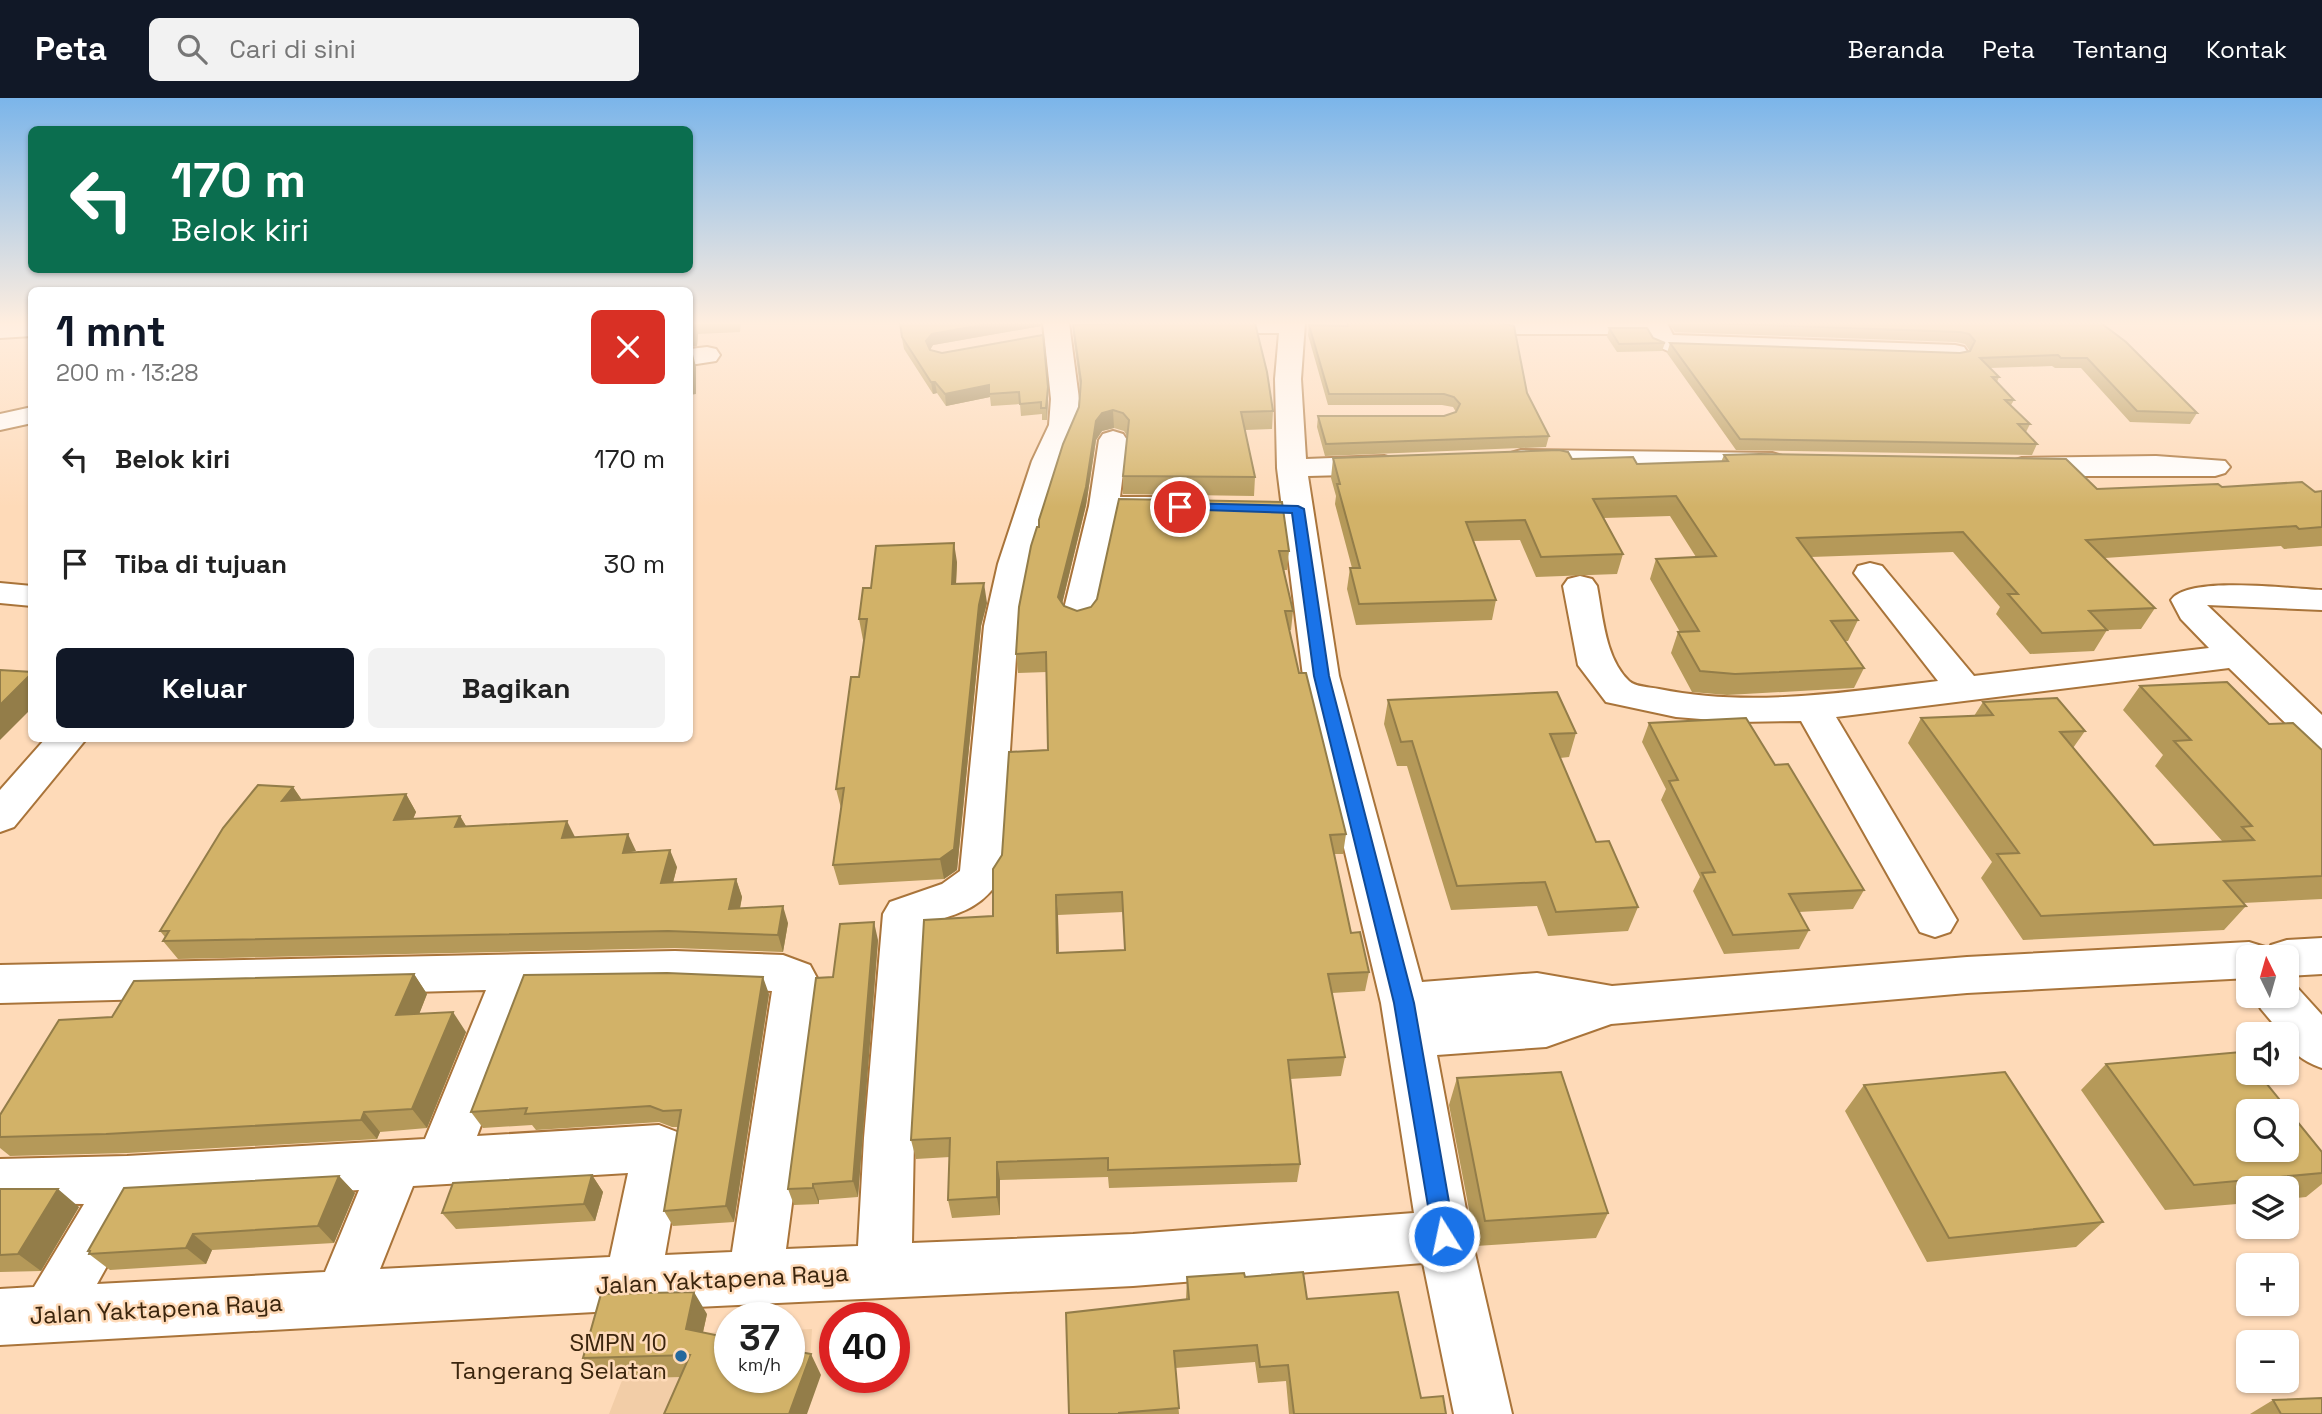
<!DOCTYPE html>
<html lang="id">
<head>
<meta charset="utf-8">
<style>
	body { margin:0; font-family:"Space Grotesk",sans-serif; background:#f2f2f2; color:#222; height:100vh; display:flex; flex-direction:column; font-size:26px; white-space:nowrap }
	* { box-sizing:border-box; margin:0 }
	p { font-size:23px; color:#767676 }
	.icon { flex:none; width:38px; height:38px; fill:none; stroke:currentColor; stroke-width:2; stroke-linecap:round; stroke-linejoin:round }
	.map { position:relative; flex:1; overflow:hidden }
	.panel { position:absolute; left:28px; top:189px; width:665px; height:455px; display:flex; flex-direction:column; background:#fff; border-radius:10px; box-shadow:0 2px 5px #0004 }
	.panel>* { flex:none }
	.top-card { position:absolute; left:28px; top:28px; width:665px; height:147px; border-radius:10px; box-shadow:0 2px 5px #0004; background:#0b6e4f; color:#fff; overflow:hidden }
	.needle { width:46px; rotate:355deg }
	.fabs { position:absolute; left:2236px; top:847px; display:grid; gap:14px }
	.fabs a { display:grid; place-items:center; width:63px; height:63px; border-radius:10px; background:#fff; box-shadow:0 2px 5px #0004; font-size:35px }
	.speed { position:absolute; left:714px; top:1204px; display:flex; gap:14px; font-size:35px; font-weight:700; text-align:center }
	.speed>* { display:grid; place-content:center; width:91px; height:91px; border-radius:50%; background:#fff; box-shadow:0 2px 5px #0004; line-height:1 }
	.speed small { font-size:18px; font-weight:400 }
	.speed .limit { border:10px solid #d22; background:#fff; color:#111 }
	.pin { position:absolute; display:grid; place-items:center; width:60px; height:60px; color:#fff; margin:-30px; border:4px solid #fff; border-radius:50%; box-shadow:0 2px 7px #0007 }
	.me { position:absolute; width:77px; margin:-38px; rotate:350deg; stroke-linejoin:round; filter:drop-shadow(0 0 5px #0008) }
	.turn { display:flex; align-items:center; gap:24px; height:147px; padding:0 28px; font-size:32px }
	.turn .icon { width:91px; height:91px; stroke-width:2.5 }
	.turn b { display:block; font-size:49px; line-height:60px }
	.round { display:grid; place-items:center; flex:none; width:74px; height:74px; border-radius:10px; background:#f2f2f2 }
	.head { display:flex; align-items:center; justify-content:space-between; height:119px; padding:0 28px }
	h1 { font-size:42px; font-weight:700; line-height:52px; color:#111827 }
	.cta { display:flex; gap:14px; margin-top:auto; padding:14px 28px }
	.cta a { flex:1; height:80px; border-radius:10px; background:#111827; color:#fff; font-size:28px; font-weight:700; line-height:80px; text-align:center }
	.cta a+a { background:#f2f2f2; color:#222 }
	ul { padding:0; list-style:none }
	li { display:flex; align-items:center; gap:21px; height:105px; padding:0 28px }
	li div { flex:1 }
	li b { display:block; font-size:26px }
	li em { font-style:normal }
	header { display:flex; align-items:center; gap:42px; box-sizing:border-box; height:98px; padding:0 35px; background:#111827; color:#fff }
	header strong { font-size:33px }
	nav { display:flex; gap:38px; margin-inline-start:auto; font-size:24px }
	.search { width:490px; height:63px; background:#f2f2f2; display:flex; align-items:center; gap:18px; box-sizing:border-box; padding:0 24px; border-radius:10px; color:#767676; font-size:26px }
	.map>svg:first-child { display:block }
</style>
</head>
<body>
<header>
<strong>Peta</strong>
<div class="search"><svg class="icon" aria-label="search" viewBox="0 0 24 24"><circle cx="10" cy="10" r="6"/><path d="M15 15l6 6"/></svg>Cari di sini</div>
<nav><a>Beranda</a><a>Peta</a><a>Tentang</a><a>Kontak</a></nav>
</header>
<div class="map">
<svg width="2322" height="1316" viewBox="0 0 2322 1316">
	<rect width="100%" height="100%" fill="#fedab8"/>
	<!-- built -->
	<path fill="#f2cda7" d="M812 1231 807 1316H609L640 1236 730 1234V1279H789V1232Z"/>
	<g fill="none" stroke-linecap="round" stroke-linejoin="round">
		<defs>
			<path id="minor" d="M0 225H32V238L0 240Z
				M1043 225H1069L1079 301 1077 327 1062 363 1030 466 1018 528 1002 777C984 810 960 815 926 826L914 1040 912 1145 1133 1136 1414 1115 1381 905 1303 578 1277 370 1275 281 1279 235H1203L1194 232 1192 225H1305L1301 281 1306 361 1384 358 1394 361 1399 367 1394 373 1384 376 1308 378 1339 578 1422 884 1537 875 1612 888 1967 859 2249 844 2265 849 2268 854 2271 847 2287 842 2322 840V876L2287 878V859H2249V880L1967 895 1611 926 1546 949 1437 957 1471 1138 1512 1316H1454L1423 1165 1133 1188 613 1213 0 1247V1191L34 1189 84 1106 0 1105V1061L127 1058 425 1041 486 892 0 905V867L675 853 783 857 810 867 817 880 819 901 786 1151 858 1148 864 1040 883 816 890 804 942 786 960 773 984 528 998 466 1032 363 1049 327 1051 301ZM675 889 772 893 732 1154 665 1157 684 1050 677 1034 659 1027 477 1038 532 891ZM628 1075 610 1159 380 1171 413 1088ZM359 1092 325 1174 97 1186 142 1105Z
				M1479 225H1667L1673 237 1955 247 1964 249 1968 255 1964 261 1955 263 1668 253 1652 246 1646 236H1516L1483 230Z
				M707 249 716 251 720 257 716 263 690 267V251Z
				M32 309V325L0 332V316Z
				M1113 333 1123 336 1127 342 1120 399H1169L1180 401 1184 408 1180 415 1169 417H1117L1096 519 1091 526 1079 530 1067 526 1062 519 1089 408 1099 342 1103 336Z
				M1521 352 1772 355 1782 358 1787 364 1782 370 1772 373 1521 370 1511 367 1506 361 1511 355Z
				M2156 358 2225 363 2230 369 2225 375 2215 378H2022L2012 375 2007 369 2012 363 2022 360Z
				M1870 465 1882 468 1974 578 2209 550 2181 521 2171 502C2188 477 2291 491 2322 492V512L2207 507 2322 617V652L2309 648 2229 570 1836 619 1957 822 1950 834 1935 839 1920 834 1801 623 1738 624 1676 619 1606 604 1578 567 1563 488 1568 481 1580 478 1592 481 1597 488C1603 519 1605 560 1629 583 1635 589 1650 589 1659 591 1751 610 1846 594 1938 583L1854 475 1858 468Z
				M0 485 32 488V508L0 505Z
				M46 640H87L14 729 0 734V692Z
				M2287 882 2293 885 2322 917V970C2307 965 2287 954 2287 936H2282L2261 911 2254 898H2287Z"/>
		</defs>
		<!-- minor casing -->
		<use href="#minor" stroke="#a9743a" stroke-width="4"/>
		<!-- minor -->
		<use href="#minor" fill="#fff" fill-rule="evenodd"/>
	</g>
	<!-- wall -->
	<path fill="#b59959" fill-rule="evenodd" d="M690 225H741L740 234 698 236 697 248Z
		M899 225 1041 228 933 247 930 252 1048 301 1047 322H1042V316L1021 318 1020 306 991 308 990 299 946 308 937 295 933 296 904 251Z
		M1347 225H1500L1527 295 1549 338 1546 349 1325 358 1317 329 1318 318H1444L1456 314 1453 309 1442 307H1328L1308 237 1309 227 1347 228Z
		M1669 225H2101L2197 315 2190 326 2130 324 2081 270H2055L2052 268 1990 270 1999 279 1997 284 2014 302 2011 307 2030 326 2026 334 2037 346 2032 357 1736 352 1667 255 1670 245 1960 255 1970 253 1965 246 1956 244 1675 234Z
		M1073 227 1273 313 1272 331 1245 332 1255 379 1254 398 1123 396V378L1127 338 1124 333 1114 330 1102 333 1096 342 1086 407 1062 506 1064 508 1077 513 1091 509 1097 501 1119 401 1289 453 1287 472H1284L1293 513 1291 532H1289L1299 575 1346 736 1343 756H1334L1351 835 1369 874 1365 893 1332 895 1345 959 1341 978 1290 981 1300 1066 1297 1084 1109 1090 1108 1079 1000 1082V1117L952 1120 948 1102 950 1059 916 1061 911 1042 993 818 1002 757 1048 652 1047 574 1018 575 1016 556 1039 429 1079 309 1080 290 1074 244ZM1123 814 1125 852 1059 855 1058 817Z
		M1609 230 1653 240 1665 245 1662 253 1617 254 1607 239Z
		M1724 357 2097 391 2222 389 2322 393V448L2284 451 2281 448 2105 460 2155 510 2141 531 2107 532 2094 553 2030 556 1996 516 2000 509 1953 454 1811 459 1858 522 1848 543H1845L1864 570 1854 590 1727 597 1692 594 1671 555 1678 534H1680L1650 481 1656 461 1696 459 1670 418 1604 420 1623 456 1617 476 1536 479 1520 442 1473 443 1496 502 1492 522 1356 527 1347 491 1350 470H1352L1335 406 1336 398 1331 380 1333 360 1572 361 1637 366 1721 364Z
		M957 464 956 486 987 505 981 528 957 772 944 781 839 787 833 767 841 710 836 691 859 579 864 541 863 542 859 521 871 490Z
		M2140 588 2269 626 2322 652V801L2243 805 2246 808 2224 832 2023 842 1981 780 1992 764 1908 645 1921 620 1974 618 1983 604 2085 633 2073 650 2154 747 2223 744 2155 668 2163 657 2123 612Z
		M1388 602 1576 635 1569 659 1560 660 1596 744 1638 809 1628 833 1548 838 1537 808 1451 812 1407 668H1397L1384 626Z
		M1649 625 1775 667 1864 792 1853 811 1799 814 1809 832 1799 851 1724 856 1693 793 1700 779 1661 702 1666 691 1642 644Z
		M293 689 302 702 406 696 416 714 413 721 460 718 466 728 575 739 635 754 677 769 673 785 736 781 742 799 740 811 788 825 783 854 675 850 178 861 163 843 165 839 160 833Z
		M878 842 858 1099 819 1102V1106L794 1107 788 1091 833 879Z
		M414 876 427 896 419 916 466 934 427 1030 380 1034 377 1041 127 1055 10 1058 0 1050V1017L112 919Z
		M769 896 734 1124 673 1128 664 1113 678 1029H672L659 1024 536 1032 532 1027 483 1030 471 1014Z
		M2106 966 2322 1054V1086L2306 1099 2287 1101V1090H2249V1105L2165 1112 2081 992Z
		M1457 980 1608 1115 1596 1140 1476 1148 1449 1007Z
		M1864 987 2103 1124 2076 1149 1927 1164 1845 1013Z
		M592 1077 603 1094 595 1123 456 1131 442 1115Z
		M339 1078 355 1095 334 1145 212 1152 206 1166 110 1172 89 1156 90 1155 88 1153Z
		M0 1091 79 1109 41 1173 0 1174Z
		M1187 1179H1245L1307 1201 1421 1300 1446 1316H1289L1286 1283 1258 1285 1255 1264 1175 1270 1179 1316H1069L1186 1201Z
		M707 1216 703 1234 821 1277 681 1279 600 1281 583 1260Z
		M2273 1302 2322 1316H2250Z"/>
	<!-- shaded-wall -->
	<path fill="#937d49" d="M693 225H695L698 236 697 248 690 249V232Z
		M993 225H1042L1041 228 933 247 928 255 926 243 932 236Z
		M692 252 696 269V296L690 297V279Z
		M931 284H935L937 295 933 296Z
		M989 287 990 299 946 308 945 296Z
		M1048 289V301L1047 322 1046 310Z
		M1113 312 1114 330 1102 333 1096 342 1086 407 1059 518 1058 499 1096 323 1102 315Z
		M954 445 957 464 955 506 952 486Z
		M984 485 987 505 981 528 957 772 944 781 940 761 979 507Z
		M32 575V610L0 642V607Z
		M293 689 305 707 282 703Z
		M406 696 416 714 405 740 394 722Z
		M460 718 470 735 455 729Z
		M567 723 576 741 562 740Z
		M628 736 636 753 623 755Z
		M670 752 677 769 668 803 661 785Z
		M736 781 742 799 736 829 729 811Z
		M1056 797 1058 817 1059 874 1057 855Z
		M783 808 788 825 783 854 778 837Z
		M874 824 878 842 858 1099 853 1083Z
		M414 876 427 896 411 937 396 917Z
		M763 879 769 896 734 1124 726 1108Z
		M453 914 466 934 427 1030 412 1011Z
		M364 1014 380 1034 377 1041 361 1022Z
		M997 1064 1000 1082V1117L997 1099Z
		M592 1077 603 1094 595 1123 584 1106Z
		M339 1078 355 1095 334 1145 318 1128Z
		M813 1086 819 1102V1106L813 1090Z
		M58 1091 79 1109 41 1173 18 1156Z
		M193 1136 212 1152 206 1166 186 1150Z
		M694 1194 707 1216 699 1252 686 1231Z
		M811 1256 821 1277 807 1316H789Z"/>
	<!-- building -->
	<path fill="#d2b268" stroke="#937d49" stroke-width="2" fill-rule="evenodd" d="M690 225H693V231L690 232Z
		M900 225H993L932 236 926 243 930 252 942 255 1043 237 1048 289 1046 310H1041V304L1020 306 1019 294 989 296V287L945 296 935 284H931L902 239Z
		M1133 225H1255L1267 274 1273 313 1241 314 1255 379 1123 378 1129 322 1123 315 1113 312 1102 315 1096 323 1086 389 1058 499 1064 508 1077 513 1091 509 1097 501 1119 401 1282 404 1289 453H1279L1293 513H1285L1299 575H1306L1346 736 1330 737 1351 835 1360 834 1369 874 1328 876 1345 959 1288 962 1300 1066 1108 1072V1060L997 1064V1099L948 1102 950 1040 911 1042 924 822 993 818V771L1002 757 1009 654 1048 652 1046 554 1016 556 1019 509 1031 448 1037 429H1039V422L1063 346 1079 309 1081 283 1073 227ZM1122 794 1125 852 1057 855 1056 797Z
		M1348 225H1500L1514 228 1527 295 1549 338 1326 346 1318 318H1444L1456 314 1460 306 1454 299 1444 296H1329L1309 227 1348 228Z
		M1707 225H2101L2126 244 2197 315 2137 313 2087 260H2061L2058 257 1980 260 1999 279H1992L2014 302H2005L2030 326H2018L2037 346 1740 341 1670 245 1960 255 1970 253 1975 243 1969 236 1960 234Z
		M1609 230H1647L1653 240 1665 245 1619 246Z
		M690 252H692L691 279H690Z
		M1559 352 1568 354 1572 361 1633 359 1637 366 1728 363 1724 357 1759 356 2066 361 2097 391 2218 386 2222 389 2302 384 2315 394 2322 393V429L2299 431 2296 428 2086 442 2155 510 2089 513 2107 532 2042 535 2008 496H2018L1963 434 1797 440 1858 522 1831 523 1864 570 1735 576 1700 573 1678 534 1699 533 1656 461 1716 458 1676 398 1593 401 1623 456 1541 459 1525 422 1466 424 1496 502 1359 506 1350 470H1360L1337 386H1340L1333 360Z
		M954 445 952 486 984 485 979 507 954 751 940 761 833 767 844 690 836 691 851 579H859L867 521H859L863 490H871L876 448Z
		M0 572 32 574V575L0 607Z
		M2227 584 2269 626 2293 625 2322 652V778L2224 783 2246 808 2041 818 1997 756 2019 755 1921 620 1993 617 1983 604 2057 600 2085 633 2060 634 2154 747 2254 742 2242 729 2252 728 2174 643 2191 642 2140 588Z
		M1557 594 1576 635 1550 636 1596 744 1609 743 1638 809 1556 814 1545 784 1457 788 1412 643 1401 644 1388 602Z
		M1746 620 1775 667 1788 666 1864 792 1789 796 1809 832 1733 837 1702 775 1715 774 1669 683 1678 682 1649 625Z
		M258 687 293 689 282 703 406 696 394 722 460 718 455 729 567 723 562 740 628 736 623 755 670 752 661 785 736 781 729 811 783 808 778 837 668 833 163 843 169 833H160L223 730Z
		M874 824 853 1083 813 1086V1090L788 1091 816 880 833 879 840 826Z
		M667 875 763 879 726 1108 664 1113 681 1012 663 1013 650 1008 525 1016 527 1010 471 1014 524 877Z
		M414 876 396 917 453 914 412 1011 364 1014 361 1022 106 1036 0 1039V1017L59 922 112 919 134 883Z
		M2241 954 2249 964V975H2258L2322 1054V1075L2194 1087 2106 966ZM2249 1013H2287V1052H2249Z
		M1561 974 1608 1115 1485 1123 1457 980Z
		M2005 974 2103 1124 1949 1140 1864 987Z
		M592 1077 584 1106 442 1115 453 1085Z
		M339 1078 318 1128 193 1136 186 1150 89 1156 90 1153H88L124 1090Z
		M0 1091H58L18 1156 0 1157Z
		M1303 1174 1307 1201 1398 1194 1421 1300 1443 1298 1446 1316H1294L1288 1267 1260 1269 1257 1247 1174 1253 1179 1310 1119 1315V1316H1069L1066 1215 1189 1201 1187 1179 1244 1175 1245 1179Z
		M694 1194 686 1231 730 1240V1279H789V1252L811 1256 789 1316H664L690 1257 583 1260 601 1196Z
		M2322 1300V1316H2281L2273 1302Z"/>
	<!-- sky -->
	<linearGradient id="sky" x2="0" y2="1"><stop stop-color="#7bb5ea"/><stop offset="0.55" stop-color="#ffeedf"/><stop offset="1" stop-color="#ffeedf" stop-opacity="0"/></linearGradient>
	<rect width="2322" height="409" fill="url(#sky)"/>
	<!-- route -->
	<path fill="#1a73e8" stroke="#114b97" stroke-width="2" d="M1180 405 1298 408 1304 411 1329 578 1414 905 1455 1138 1451 1146 1444 1149 1436 1146 1433 1138 1394 905 1314 578 1292 415 1175 411 1173 409Z"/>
	<!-- markers -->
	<circle fill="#24689d" stroke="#fedab8" stroke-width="2.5" cx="681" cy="1258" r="7"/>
	<g text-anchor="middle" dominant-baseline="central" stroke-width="5" stroke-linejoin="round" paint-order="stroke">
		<!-- near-street labels -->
		<g font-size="24" fill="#3b250d" stroke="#fedab8">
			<text transform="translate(722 1181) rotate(-3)">Jalan Yaktapena Raya</text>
			<text transform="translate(156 1211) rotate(-3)">Jalan Yaktapena Raya</text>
		</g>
		<!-- near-poi labels -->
		<g font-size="24" fill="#3b250d" stroke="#fedab8" text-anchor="end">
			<text x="667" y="1244">SMPN 10<tspan x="667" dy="28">Tangerang Selatan</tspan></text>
		</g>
	</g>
</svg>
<div class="fabs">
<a><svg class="needle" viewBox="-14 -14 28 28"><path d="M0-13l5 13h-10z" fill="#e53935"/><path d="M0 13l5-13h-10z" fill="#767676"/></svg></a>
<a><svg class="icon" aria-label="sound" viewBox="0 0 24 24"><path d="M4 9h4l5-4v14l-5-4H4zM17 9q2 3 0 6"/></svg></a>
<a><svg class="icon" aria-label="search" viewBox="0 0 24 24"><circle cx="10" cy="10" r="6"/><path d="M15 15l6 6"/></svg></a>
<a><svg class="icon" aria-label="layers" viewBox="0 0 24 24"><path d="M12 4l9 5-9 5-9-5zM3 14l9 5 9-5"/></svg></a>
<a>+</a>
<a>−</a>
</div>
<div class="speed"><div>37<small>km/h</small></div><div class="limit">40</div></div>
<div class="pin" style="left:1180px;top:409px;background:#d93025"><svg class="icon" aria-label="arrive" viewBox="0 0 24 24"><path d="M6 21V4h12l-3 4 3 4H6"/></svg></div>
<svg class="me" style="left:1444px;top:1138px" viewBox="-20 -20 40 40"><circle r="17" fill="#1a73e8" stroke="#fff" stroke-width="3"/><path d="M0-11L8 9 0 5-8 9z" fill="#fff"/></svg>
<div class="top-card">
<div class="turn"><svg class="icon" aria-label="left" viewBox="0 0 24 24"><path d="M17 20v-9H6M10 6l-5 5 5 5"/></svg><div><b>170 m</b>Belok kiri</div></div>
</div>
<section class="panel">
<div class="head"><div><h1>1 mnt</h1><p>200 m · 13:28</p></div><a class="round" style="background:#d93025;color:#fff"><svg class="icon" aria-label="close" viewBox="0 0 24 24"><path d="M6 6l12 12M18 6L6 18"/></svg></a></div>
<ul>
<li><svg class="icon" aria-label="left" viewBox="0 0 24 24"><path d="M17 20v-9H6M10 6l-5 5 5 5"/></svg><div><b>Belok kiri</b></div><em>170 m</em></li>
<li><svg class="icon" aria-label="arrive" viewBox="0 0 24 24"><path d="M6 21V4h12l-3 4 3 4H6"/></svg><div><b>Tiba di tujuan</b></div><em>30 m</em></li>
</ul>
<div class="cta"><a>Keluar</a><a>Bagikan</a></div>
</section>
</div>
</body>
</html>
